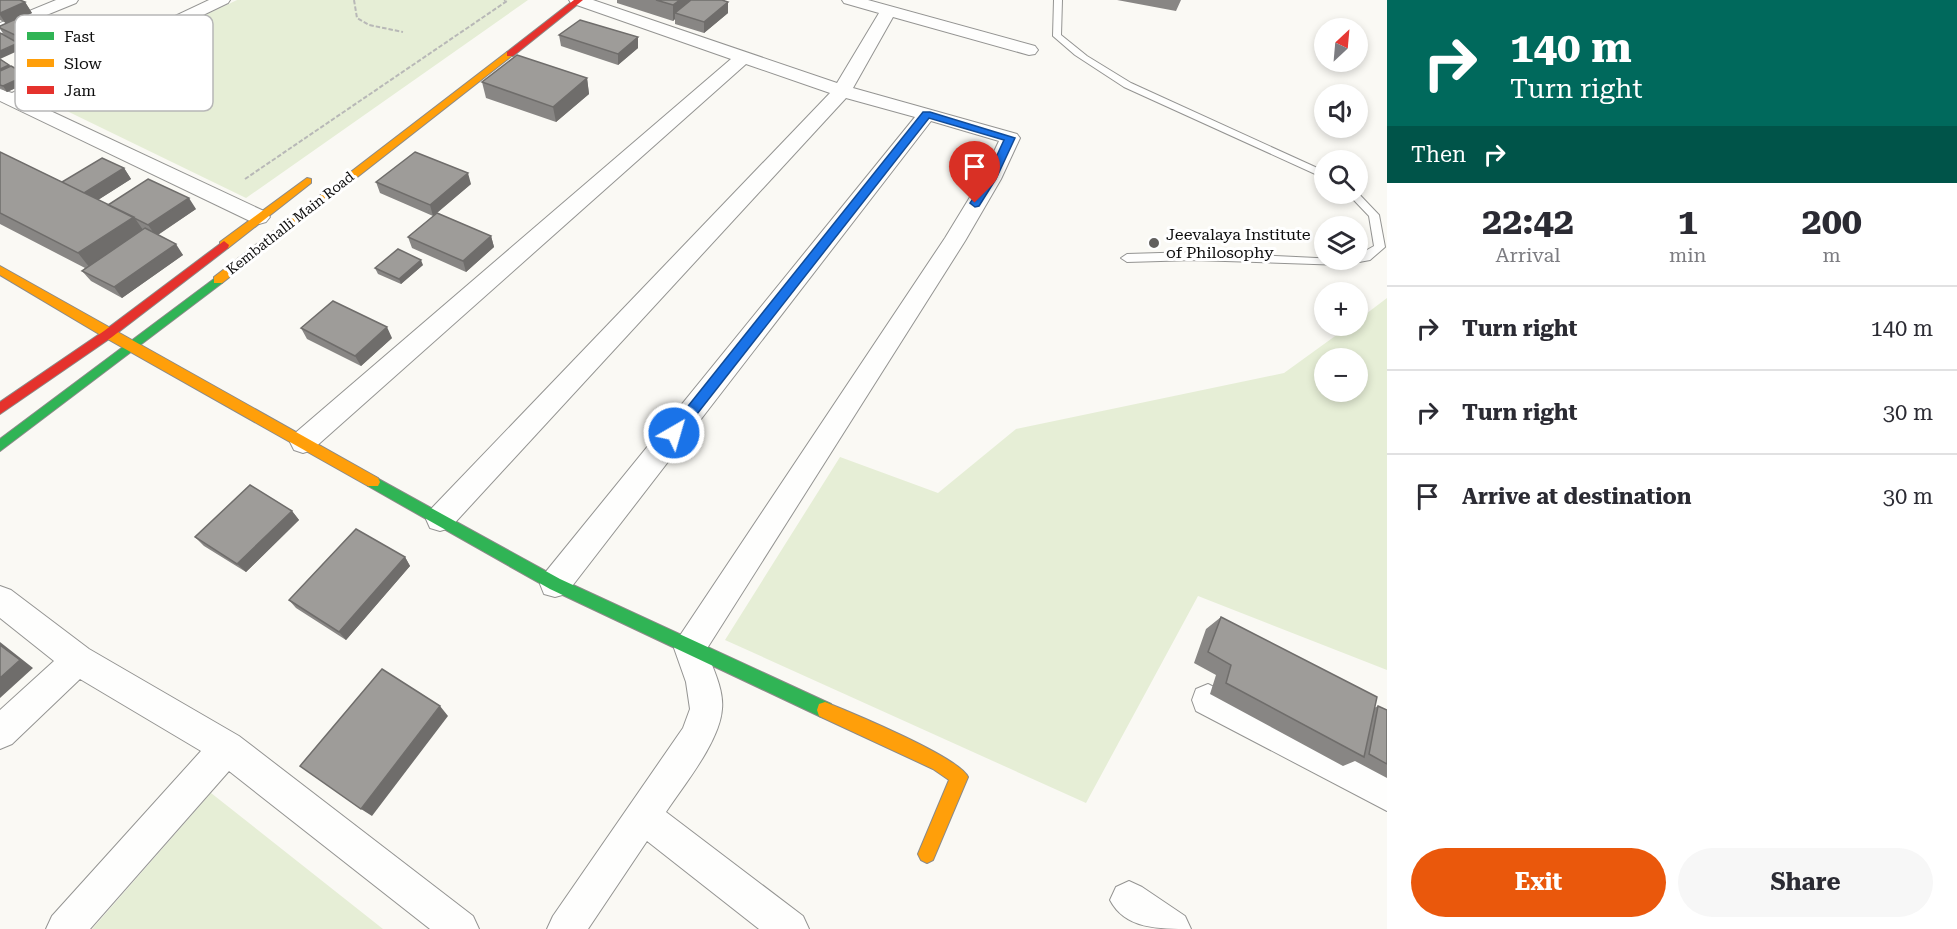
<!DOCTYPE html>
<html lang="en">
<head>
<meta charset="utf-8">
<style>
	body { margin:0; font-family:"Roboto Serif",serif; background:#f7f7f7; color:#2b2b33; height:100vh; display:flex; flex-direction:column; font-size:22px; white-space:nowrap }
	* { box-sizing:border-box; margin:0 }
	p { font-size:20px; color:#7c7c81 }
	.icon { flex:none; width:33px; height:33px; fill:none; stroke:currentColor; stroke-width:2; stroke-linecap:round; stroke-linejoin:round }
	.map { position:relative; flex:1; overflow:hidden }
	.sheet { display:flex; flex-direction:column; background:#fff; width:570px }
	.sheet>* { flex:none }
	.top-card { background:#00695c; color:#fff; overflow:hidden }
	.needle { width:39px; rotate:26deg }
	.tools { position:absolute; left:1314px; top:18px; display:grid; gap:12px }
	.tools a { display:grid; place-items:center; width:54px; height:54px; border-radius:50%; background:#fff; box-shadow:0 3px 9px #0003; font-size:30px }
	.pin { position:absolute; display:grid; place-items:center; width:51px; height:51px; color:#fff; margin:-62px -26px; border-radius:50% 50% 50% 0; rotate:-45deg; box-shadow:0 0 6px #0007 }
	.pin .icon { rotate:45deg }
	.me { position:absolute; width:66px; margin:-33px; rotate:38deg; stroke-linejoin:round; filter:drop-shadow(0 0 4px #0008) }
	.turn { display:flex; align-items:center; gap:21px; height:126px; padding:0 24px; font-size:27px }
	.turn .icon { width:78px; height:78px; stroke-width:2.5 }
	.turn b { display:block; font-size:42px; line-height:51px }
	.then { display:flex; align-items:center; height:57px; padding:0 24px; background:#0003; gap:12px; font-size:22px }
	.eta { display:flex; justify-content:space-evenly; align-items:center; height:102px; text-align:center }
	.eta b { font-size:36px; font-weight:700; line-height:42px }
	.action { display:flex; gap:12px; margin-top:auto; padding:12px 24px }
	.action a { flex:1; height:69px; border-radius:36px; background:#ea580c; color:#fff; font-size:24px; font-weight:700; line-height:69px; text-align:center }
	.action a+a { background:#f7f7f7; color:#2b2b33 }
	ul { padding:0; list-style:none }
	li { display:flex; align-items:center; gap:18px; height:84px; padding:0 24px; border-top:2px solid #e1e1e2 }
	li div { flex:1 }
	li b { display:block; font-size:22px }
	li em { font-style:normal }
	main { display:flex; flex:1; min-height:0 }
	.map>svg:first-child { display:block }
</style>
</head>
<body>
<main>
<div class="map">
<svg width="1387" height="929" viewBox="0 0 1387 929">
	<rect width="100%" height="100%" fill="#faf9f4"/>
	<!-- green -->
	<path fill="#e6eed6" fill-rule="evenodd" d="M237 0H528L246 198 36 96Z
		M1387 298V670L1198 596 1086 803 725 640 840 457 938 493 1016 429 1284 373 1349 326H1358V320ZM1324 358H1358V392H1324Z
		M211 793 383 929H92Z"/>
	<g fill="none" stroke-linecap="round" stroke-linejoin="round">
		<defs>
			<path id="lane" d="M1054 0H1062L1061 35 1087 56 1131 83 1324 171V178L1124 87 1075 55 1053 36Z
				M1358 193 1379 215 1385 247 1370 260 1343 265 1194 260 1127 262 1121 258 1127 254 1194 252 1358 260V255L1374 246 1369 216 1348 194Z"/>
			<path id="street" d="M56 0H78L76 3 0 34V23Z
				M209 0H230L228 3 27 100 266 212 270 217 266 222 259 224 252 222 0 101V89L12 93Z
				M569 0H593L837 83 879 13 844 3 842 0H868L1035 46 1038 50 1035 54 1029 55 893 17 853 88 1017 134 1020 138 1001 179 965 241 706 650C713 668 724 690 722 709 720 741 684 785 666 812L803 916 809 929H759L647 841 588 929H547L553 916 683 728 690 709 686 682 674 648 679 637 945 238 981 179 999 141 931 121 566 594 555 597 544 594 540 584 544 574 915 117 846 98 450 528 440 531 430 528 426 519 430 510 830 93 746 64 312 450 303 453 294 450 290 442 294 434 731 59 571 3Z
				M0 586 11 590 89 649 239 736 473 916 479 929H430L229 771 90 929H46L52 916 201 751 80 679 12 744 0 749V710L54 661 0 618Z
				M1208 684 1387 775V811L1196 711 1192 700 1196 689Z
				M1129 881 1142 887 1185 916 1191 929C1158 929 1125 929 1110 900L1116 887Z"/>
			<path id="fast" d="M218 276 224 280 222 283 0 451V439Z
				M373 476 560 579 831 704 833 710 831 716 825 718 819 716 550 589 368 486 366 482 368 478Z"/>
			<path id="slow" d="M507 52 514 54 222 283H214V277Z
				M307 178 311 179V183L228 248H220V242Z
				M0 266 378 478 380 482 378 486H368L104 337 0 275Z
				M825 702C850 712 959 757 968 777L933 860 927 863 921 860 918 854 949 780 933 769 819 716 817 710 819 704Z"/>
			<path id="jam" d="M574 0H583L513 56H507V52Z
				M224 241 229 245 228 248 112 337 0 414V402L104 331Z"/>
		</defs>
		<!-- lane casing -->
		<use href="#lane" stroke="#949492" stroke-width="2"/>
		<!-- street casing -->
		<use href="#street" stroke="#949492" stroke-width="2"/>
		<!-- fast casing -->
		<use href="#fast" stroke="#8b8a88" stroke-width="2"/>
		<!-- slow casing -->
		<use href="#slow" stroke="#8b8a88" stroke-width="2"/>
		<!-- jam casing -->
		<use href="#jam" stroke="#8b8a88" stroke-width="2"/>
		<!-- path -->
		<path stroke="#b8b8b7" stroke-width="2" stroke-dasharray="4.5 2" stroke-linecap="butt" d="M354 0 357 18 369 25 403 32
			M245 179 507 1 504 0"/>
		<!-- lane -->
		<use href="#lane" fill="#fefefd" fill-rule="evenodd"/>
		<!-- street -->
		<use href="#street" fill="#fefefd" fill-rule="evenodd"/>
		<!-- fast -->
		<use href="#fast" fill="#30b455" fill-rule="evenodd"/>
		<!-- slow -->
		<use href="#slow" fill="#ff9f0a" fill-rule="evenodd"/>
		<!-- jam -->
		<use href="#jam" fill="#e5322d" fill-rule="evenodd"/>
	</g>
	<!-- wall -->
	<path fill="#888684" d="M0 0 25 2 32 13 26 16 45 27 91 33 98 44 64 60 37 45 35 42 24 47 20 45 22 49 5 36 0 29V26L6 23 0 20Z
		M617 0H722L728 2V13L704 33 675 24V19L673 21 617 3Z
		M1117 0H1181L1176 11Z
		M559 35 638 37V48L618 65 561 46Z
		M0 59 11 66 31 81 7 92 0 88Z
		M587 78 589 94 556 122 486 98 482 82Z
		M0 152 62 182 124 168 131 179 98 200 108 205 196 209 158 235 183 255 122 298 91 281 82 271 85 268 0 224Z
		M376 182 471 184 437 213 491 236 494 247 466 272 412 248 408 237 433 216 380 193Z
		M423 265 401 284 378 274 375 268Z
		M301 328 392 338 361 366 307 339Z
		M292 511 299 520 246 572 204 546 195 537Z
		M405 557 410 566 346 640 296 608 289 600Z
		M1221 617 1374 708 1378 706 1387 710V778L1355 761 1343 766 1210 694 1216 675 1194 663 1206 629Z"/>
	<!-- shaded-wall -->
	<path fill="#6f6d6b" d="M680 0H699L675 13V19L673 21V5Z
		M25 2 32 13 6 24 0 15V13Z
		M728 2V13L704 33V22Z
		M44 25 51 36 30 34 35 42 24 47 17 36Z
		M91 33 98 44 64 60 57 49Z
		M638 37V48L618 65V54Z
		M18 43 22 49 0 59V51Z
		M9 65 13 70 0 76V69Z
		M27 75 31 81 7 92 3 86Z
		M587 78 589 94 556 122 553 107Z
		M124 168 131 179 90 205 82 194Z
		M468 173 471 184 433 216 430 205Z
		M189 198 196 209 156 236 148 225Z
		M134 217 148 237 94 273 78 253Z
		M491 236 494 247 466 272 463 261Z
		M176 244 183 255 122 298 114 287Z
		M421 260 423 265 401 284 399 279Z
		M387 327 392 338 361 366 355 356Z
		M292 511 299 520 246 572 237 564Z
		M405 557 410 566 346 640 339 632Z
		M0 642 33 668 0 698Z
		M440 706 448 716 372 816 361 809Z"/>
	<!-- building -->
	<path fill="#9e9c99" stroke="#6f6d6b" stroke-width="1.5" d="M0 0H20L25 2 0 13Z
		M656 0H680L673 5Z
		M691 0H722L728 2 704 22 675 13Z
		M25 15 44 25 17 36 0 28V26Z
		M580 20 638 37 618 54 559 35Z
		M0 33 18 43 0 51Z
		M517 55 587 78 553 107 482 82Z
		M0 59 9 65 0 69Z
		M11 66 27 75 3 86 0 85V71Z
		M0 152 134 217 78 253 0 213Z
		M415 152 468 173 430 205 376 182Z
		M102 158 124 168 84 193 62 182Z
		M148 179 189 198 148 225 108 205Z
		M437 213 491 236 463 261 408 237Z
		M145 228 176 244 114 287 82 271Z
		M398 249 421 260 399 279 375 268Z
		M333 301 387 327 355 356 301 328Z
		M250 485 292 511 237 564 195 537Z
		M356 529 405 557 339 632 289 600Z
		M1221 617 1377 697 1364 757 1226 683 1231 665 1208 652Z
		M0 645 20 660 0 678Z
		M382 669 440 706 361 809 300 766Z
		M1378 706 1387 710V764L1369 754Z"/>
	<!-- route -->
	<path fill="#1a73e8" stroke="#114b97" stroke-width="1.5" d="M923 112H930L1015 138 996 179 979 206 975 207 970 203 986 179 1004 140 929 118 679 437H669L667 433 669 430Z"/>
	<!-- markers -->
	<circle fill="#61605e" stroke="#fff" stroke-width="2" cx="1154" cy="243" r="6"/>
	<g text-anchor="middle" dominant-baseline="central" stroke-width="6" stroke-linejoin="round" paint-order="stroke">
		<!-- far-street labels -->
		<g font-size="14" fill="#0e0e0e" stroke="#fff">
			<text transform="translate(290 223) rotate(-38)">Kembathalli Main Road</text>
		</g>
		<!-- poi labels -->
		<g font-size="16" fill="#0e0e0e" stroke="#fff" text-anchor="start">
			<text x="1166" y="234">Jeevalaya Institute<tspan x="1166" dy="18">of Philosophy</tspan></text>
		</g>
	</g>
	<!-- legend -->
	<rect x="15" y="15" width="198" height="96" rx="9" fill="#fff" stroke="#b7b7b7" stroke-width="1.5"/>
	<rect x="27" y="32" width="27" height="8" fill="#30b455"/>
	<rect x="27" y="59" width="27" height="8" fill="#ff9f0a"/>
	<rect x="27" y="86" width="27" height="8" fill="#e5322d"/>
	<g font-size="16" fill="#0e0e0e">
		<text x="64" y="42">Fast</text>
		<text x="64" y="69">Slow</text>
		<text x="64" y="96">Jam</text>
	</g>
</svg>
<div class="tools">
<a><svg class="needle" viewBox="-14 -14 28 28"><path d="M0-13l5 13h-10z" fill="#e53935"/><path d="M0 13l5-13h-10z" fill="#7c7c81"/></svg></a>
<a><svg class="icon" aria-label="sound" viewBox="0 0 24 24"><path d="M4 9h4l5-4v14l-5-4H4zM17 9q2 3 0 6"/></svg></a>
<a><svg class="icon" aria-label="search" viewBox="0 0 24 24"><circle cx="10" cy="10" r="6"/><path d="M15 15l6 6"/></svg></a>
<a><svg class="icon" aria-label="layers" viewBox="0 0 24 24"><path d="M12 4l9 5-9 5-9-5zM3 14l9 5 9-5"/></svg></a>
<a>+</a>
<a>−</a>
</div>
<div class="pin" style="left:975px;top:203px;background:#d93025"><svg class="icon" aria-label="arrive" viewBox="0 0 24 24"><path d="M6 21V4h12l-3 4 3 4H6"/></svg></div>
<svg class="me" style="left:674px;top:433px" viewBox="-20 -20 40 40"><circle r="17" fill="#1a73e8" stroke="#fff" stroke-width="3"/><path d="M0-11L8 9 0 5-8 9z" fill="#fff"/></svg>
</div>
<section class="sheet">
<div class="top-card">
<div class="turn"><svg class="icon" aria-label="right" viewBox="0 0 24 24"><path d="M7 20v-9h11M14 6l5 5-5 5"/></svg><div><b>140 m</b>Turn right</div></div>
<div class="then">Then<svg class="icon" aria-label="right" viewBox="0 0 24 24"><path d="M7 20v-9h11M14 6l5 5-5 5"/></svg></div>
</div>
<div class="eta">
<div><b>22:42</b><p>Arrival</p></div>
<div><b>1</b><p>min</p></div>
<div><b>200</b><p>m</p></div>
</div>
<ul>
<li><svg class="icon" aria-label="right" viewBox="0 0 24 24"><path d="M7 20v-9h11M14 6l5 5-5 5"/></svg><div><b>Turn right</b></div><em>140 m</em></li>
<li><svg class="icon" aria-label="right" viewBox="0 0 24 24"><path d="M7 20v-9h11M14 6l5 5-5 5"/></svg><div><b>Turn right</b></div><em>30 m</em></li>
<li><svg class="icon" aria-label="arrive" viewBox="0 0 24 24"><path d="M6 21V4h12l-3 4 3 4H6"/></svg><div><b>Arrive at destination</b></div><em>30 m</em></li>
</ul>
<div class="action"><a>Exit</a><a>Share</a></div>
</section>
</main>
</body>
</html>
